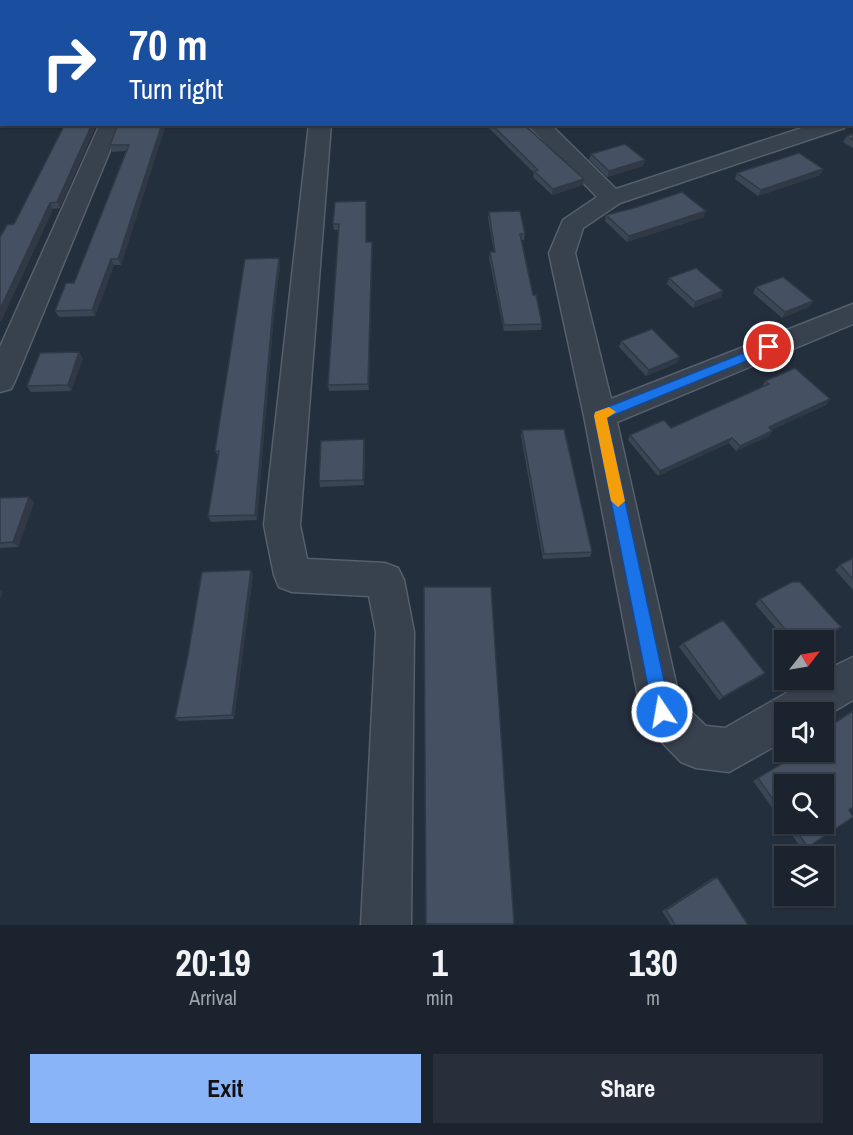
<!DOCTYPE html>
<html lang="en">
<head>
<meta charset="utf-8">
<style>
	body { margin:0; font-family:"Archivo Narrow",sans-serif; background:#282f3a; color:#f1f3f6; height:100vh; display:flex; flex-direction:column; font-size:22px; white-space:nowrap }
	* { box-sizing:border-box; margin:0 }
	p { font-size:20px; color:#a0a4aa }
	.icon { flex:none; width:33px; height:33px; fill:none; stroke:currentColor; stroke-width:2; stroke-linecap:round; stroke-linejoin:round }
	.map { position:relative; height:925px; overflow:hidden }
	.side { display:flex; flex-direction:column; background:#1b232e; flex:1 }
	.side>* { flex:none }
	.guide { position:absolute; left:0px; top:0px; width:854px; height:126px; box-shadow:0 2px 4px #0004,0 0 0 2px #39404a; background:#1a4fa0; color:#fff; overflow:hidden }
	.needle { width:39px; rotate:59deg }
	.controls { position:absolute; left:774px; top:630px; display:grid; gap:12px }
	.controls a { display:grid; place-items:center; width:60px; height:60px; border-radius:0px; background:#1b232e; box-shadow:0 2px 4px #0004,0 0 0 2px #39404a; font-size:30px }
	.pin { position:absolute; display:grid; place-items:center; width:51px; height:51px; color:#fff; margin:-26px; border:3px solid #fff; border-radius:50%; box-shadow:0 2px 6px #0007 }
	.me { position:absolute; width:66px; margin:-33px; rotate:348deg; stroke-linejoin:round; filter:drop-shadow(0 0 4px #0008) }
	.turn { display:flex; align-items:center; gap:21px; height:126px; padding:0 30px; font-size:27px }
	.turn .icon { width:78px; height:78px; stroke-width:2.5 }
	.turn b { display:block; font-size:42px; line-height:51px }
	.eta { display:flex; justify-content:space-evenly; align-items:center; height:102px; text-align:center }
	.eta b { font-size:36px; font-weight:700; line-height:42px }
	.primary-button { display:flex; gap:12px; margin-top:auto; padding:12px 30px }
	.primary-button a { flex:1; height:69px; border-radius:0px; background:#8ab4f8; color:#111; font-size:24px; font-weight:700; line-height:69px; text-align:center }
	.primary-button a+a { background:#282f3a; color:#f1f3f6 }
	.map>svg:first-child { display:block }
</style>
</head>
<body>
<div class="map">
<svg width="853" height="925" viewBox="0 0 853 925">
	<rect width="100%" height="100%" fill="#242f3e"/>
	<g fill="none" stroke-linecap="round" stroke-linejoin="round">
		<defs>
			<path id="minor" d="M156 0H172V2H156Z
				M480 0H496L497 2H480Z
				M746 0H766L767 2H747Z
				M100 124H121L15 381 11 389 0 392V347Z
				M309 124H331L300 525 307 559 385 563 398 568 404 580 414 632 411 925H361L376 632 369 596 292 592 279 587 274 575 264 525Z
				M527 124H550L616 189 814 124H847L844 128 620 203 583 228 575 253 611 399 853 304V324L617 422 680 701 706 726 725 728 809 680H824V671L853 657V700L824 717V712H784V741L729 772 696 768 681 762 647 727 641 712 584 416 549 253 563 220 597 197Z"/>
		</defs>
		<!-- minor casing -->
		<use href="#minor" stroke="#565f6c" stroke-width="3"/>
		<!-- minor -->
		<use href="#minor" fill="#38414e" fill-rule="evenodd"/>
	</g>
	<!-- wall -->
	<path fill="#3b4654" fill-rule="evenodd" d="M674 0H706L702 2H678Z
		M65 124 60 208 53 209 1 321H0V237L14 224Z
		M166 124 121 265H114L95 316 59 317 55 311 74 283 126 151 112 152 110 145Z
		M485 124H523L584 179 583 185 552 195 533 177 534 173Z
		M853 134V148L843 142 847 136Z
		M591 154 643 166 607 177 589 160Z
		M823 169 820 175 758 196 735 179 737 173Z
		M366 201V242L372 248 369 390 329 391 328 385 339 230H334L333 224Z
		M489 212 525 234 524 240H522L533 295 542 324 541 330 504 331 489 258 490 252H494L488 218Z
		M606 215 704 217 627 242 605 221Z
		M279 258 280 265 274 314 257 520 211 522 208 516 218 456 215 451Z
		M669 278 723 291 721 297 693 308 667 284Z
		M756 287 813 301 809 307 782 318 753 293Z
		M621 341 677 363 646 376 619 347Z
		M83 358 71 391 31 392 27 386Z
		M765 381 830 399 826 405 771 430 772 431 769 436 736 451 729 443 658 476 628 440 630 435 671 428 762 387Z
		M522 430 592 552 590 557 543 559 521 436Z
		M365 445 364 485 320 487 319 481Z
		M0 498 34 502 18 547 0 548Z
		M853 558V590L835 570 840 565Z
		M253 575 234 719 179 721 175 718Z
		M424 587 514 924 511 925H426Z
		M760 599 841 627 820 640H786L755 604Z
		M683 643 760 677 719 700 679 647Z
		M853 711V807L849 810 853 817 808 847 802 849 753 781 800 752H824V729ZM784 784H824V824H784Z
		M717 877 748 925H671L662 911 713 878Z"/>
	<!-- shaded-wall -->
	<path fill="#303945" d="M691 0H706L702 2H690Z
		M2 66V76H1L0 74V68Z
		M92 124H97L60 208 57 202Z
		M162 124H166L121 265 118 259Z
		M645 160 643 166 607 177 609 171Z
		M823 169 820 175 758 196 761 190Z
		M584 179 583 185 552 195 553 189Z
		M50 203 53 209 1 321 0 320V309Z
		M706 211 704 217 627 242 629 236Z
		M372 242V248L369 390 368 384Z
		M279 258 280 265 274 314 257 520 255 515 273 308Z
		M111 259 114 265 95 316 92 310Z
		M723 291 721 297 693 308 695 302Z
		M813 301 809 307 782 318 785 312Z
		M79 352 83 358 71 391 68 385Z
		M680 357 677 363 646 376 649 370Z
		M830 399 826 405 765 433 769 427Z
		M772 431 769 436 736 451 740 446Z
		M732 438 729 443 658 476 660 471Z
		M364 439 365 445 364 485 363 480Z
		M29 497 34 502 18 547 13 542Z
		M251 570 253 575 234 719 232 715Z
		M0 589 3 592 0 600Z
		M841 627 820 640H818Z
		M765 673 760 677 719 700 723 697Z"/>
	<!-- building -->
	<path fill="#455162" stroke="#303945" stroke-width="1.5" d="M185 0H208L207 2H185Z
		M294 0H369V2H294Z
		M2 31V66L0 68V33Z
		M852 36 853 48V69H852Z
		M65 124H92L57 202 50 203 0 309V237L7 225 14 224Z
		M118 124H162L118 259H111L92 310 55 311 66 283H74L129 145H110Z
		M491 124H523L584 179 553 189 534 171 538 170Z
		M853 134V140L847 136Z
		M625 144 645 160 609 171 591 154Z
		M799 153 823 169 761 190 737 173Z
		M682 192 706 211 629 236 606 215 634 208Z
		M366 201V242H372L368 384 328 385 339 224H333L335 202Z
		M520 211 525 234H520L533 295H536L542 324 504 325 490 252H495L489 212Z
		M279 258 273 308 255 515 208 516 219 451H215L245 259Z
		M696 268 723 291 695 302 669 278Z
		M783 277 813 301 785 312 756 287Z
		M652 329 680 357 649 370 621 341Z
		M79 352 68 385 27 386 40 353Z
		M795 368 830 399 769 427 772 431 740 446 732 438 660 471 630 435 664 420 671 428 769 384 765 381Z
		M564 429 592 552 544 554 522 430Z
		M364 439 363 480 319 481 321 441Z
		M29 497 13 542 0 543V498Z
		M853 558V579L840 565Z
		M251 570 232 715 175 718 188 655 202 572Z
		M792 582H800L841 627 818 640H794L760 599Z
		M424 587H491L514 924H426Z
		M723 620 765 673 723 697 683 643Z
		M853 711V807L849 810 853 817 808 847 791 824H824V784H784V815L758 778 801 752H824V737L827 735 824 730Z
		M717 877 748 925H675L666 910Z"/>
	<!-- route -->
	<path fill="#1a73e8" stroke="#114b97" stroke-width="1.5" d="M769 343 775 347 773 350 607 418 671 712 668 718 662 720 656 718 653 712 594 416 595 412Z"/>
	<!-- slow -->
	<path fill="#f59e0b" d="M609 407 616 412 607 418 625 501 618 507 611 501 594 416 595 412Z"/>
</svg>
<div class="controls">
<a><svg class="needle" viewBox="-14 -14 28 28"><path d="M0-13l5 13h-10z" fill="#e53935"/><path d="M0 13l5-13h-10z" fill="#a0a4aa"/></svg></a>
<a><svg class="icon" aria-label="sound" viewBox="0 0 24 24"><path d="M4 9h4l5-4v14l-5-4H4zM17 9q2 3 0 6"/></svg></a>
<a><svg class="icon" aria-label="search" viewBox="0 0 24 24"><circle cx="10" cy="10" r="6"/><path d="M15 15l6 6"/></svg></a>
<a><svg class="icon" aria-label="layers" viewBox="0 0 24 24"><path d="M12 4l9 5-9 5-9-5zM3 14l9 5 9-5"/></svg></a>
</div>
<div class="pin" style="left:769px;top:347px;background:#d93025"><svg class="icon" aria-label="arrive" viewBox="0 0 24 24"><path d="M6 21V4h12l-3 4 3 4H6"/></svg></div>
<svg class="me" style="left:662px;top:712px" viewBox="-20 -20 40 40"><circle r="17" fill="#1a73e8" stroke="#fff" stroke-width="3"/><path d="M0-11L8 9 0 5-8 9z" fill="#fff"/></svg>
<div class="guide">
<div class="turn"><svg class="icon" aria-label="right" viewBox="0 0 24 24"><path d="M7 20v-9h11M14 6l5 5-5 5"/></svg><div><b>70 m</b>Turn right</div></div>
</div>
</div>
<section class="side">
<div class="eta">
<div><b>20:19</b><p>Arrival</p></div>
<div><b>1</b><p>min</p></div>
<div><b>130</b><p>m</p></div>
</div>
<div class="primary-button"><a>Exit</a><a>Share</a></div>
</section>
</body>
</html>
